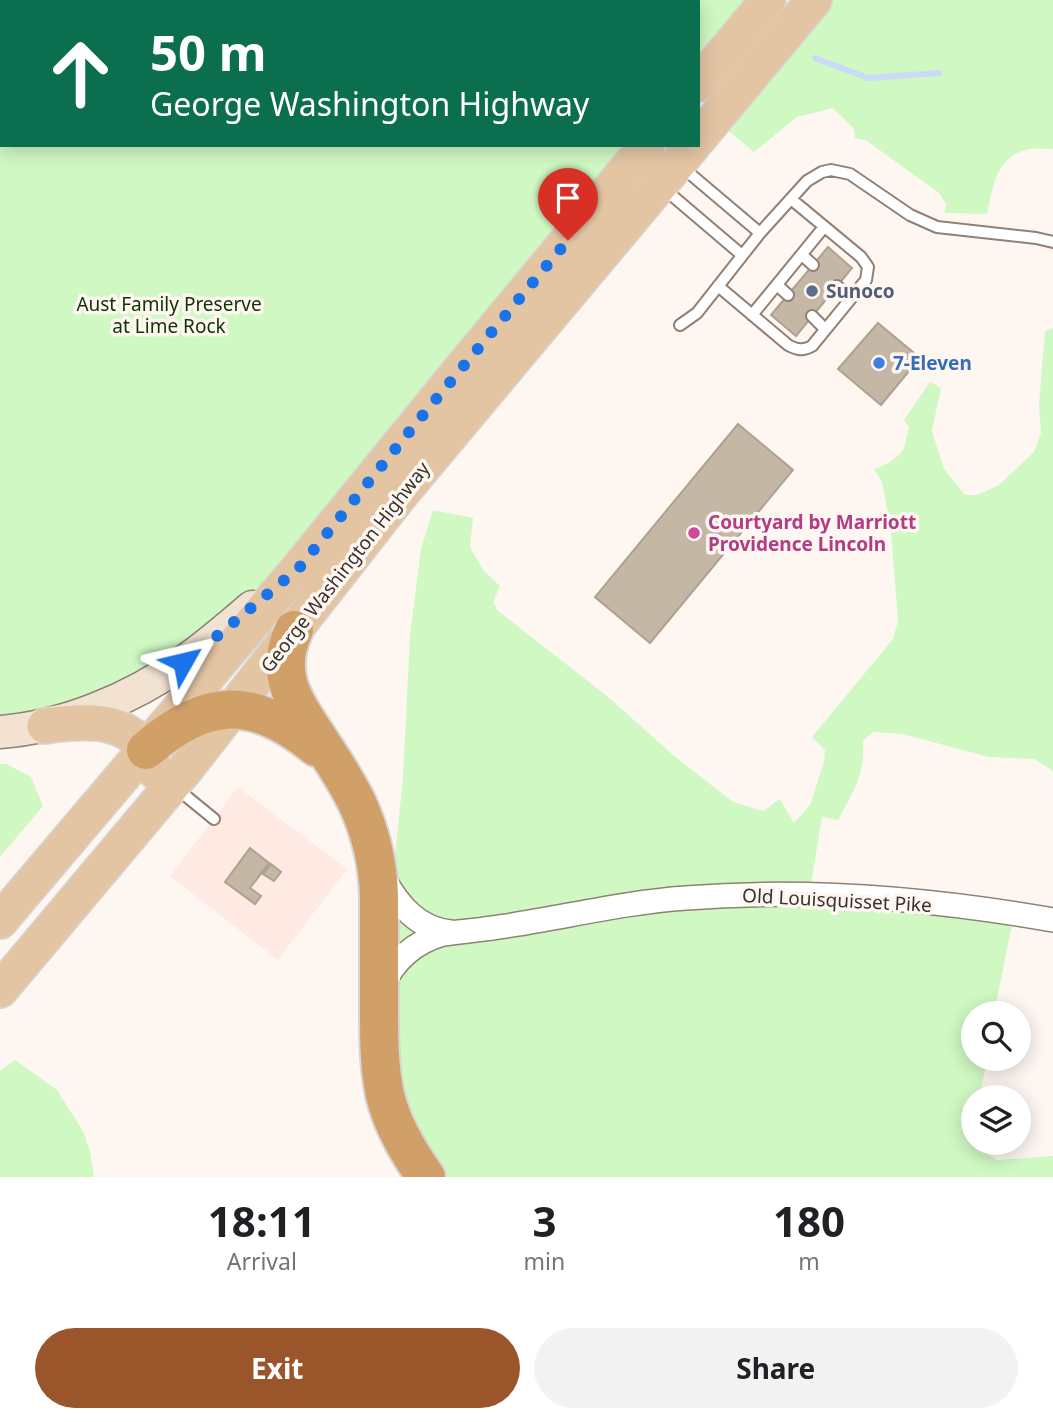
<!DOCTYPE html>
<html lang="en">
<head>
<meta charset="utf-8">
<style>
	body { margin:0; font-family:"Noto Sans",sans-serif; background:#f2f2f2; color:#202124; height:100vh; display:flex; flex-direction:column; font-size:26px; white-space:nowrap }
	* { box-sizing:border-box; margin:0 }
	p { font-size:23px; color:#757577 }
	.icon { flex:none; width:38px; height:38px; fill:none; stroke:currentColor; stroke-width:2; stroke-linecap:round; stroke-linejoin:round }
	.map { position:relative; height:1177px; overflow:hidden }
	.details { display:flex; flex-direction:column; background:#fff; flex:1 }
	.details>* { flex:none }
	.top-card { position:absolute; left:0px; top:0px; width:700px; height:147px; box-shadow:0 4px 18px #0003; background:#0b6e4f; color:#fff; overflow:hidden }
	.buttons { position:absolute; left:961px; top:1001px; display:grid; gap:14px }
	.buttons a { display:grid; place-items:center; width:70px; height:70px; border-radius:50%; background:#fff; box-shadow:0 4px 18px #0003; font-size:35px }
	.pin { position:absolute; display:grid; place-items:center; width:60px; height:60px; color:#fff; margin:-72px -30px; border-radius:50% 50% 50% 0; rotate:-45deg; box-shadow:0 0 7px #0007 }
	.pin .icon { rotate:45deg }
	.me { position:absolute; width:77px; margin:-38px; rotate:53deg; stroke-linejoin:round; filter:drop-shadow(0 0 5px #0008) }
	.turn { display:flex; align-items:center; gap:24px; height:147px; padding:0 35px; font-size:32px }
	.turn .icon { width:91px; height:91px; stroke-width:2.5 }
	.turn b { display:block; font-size:49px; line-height:60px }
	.eta { display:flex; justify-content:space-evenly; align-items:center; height:119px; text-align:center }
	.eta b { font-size:42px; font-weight:700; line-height:49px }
	.cta { display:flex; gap:14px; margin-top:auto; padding:14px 35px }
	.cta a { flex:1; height:80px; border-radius:42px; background:#9b552b; color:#fff; font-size:28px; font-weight:700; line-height:80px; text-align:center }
	.cta a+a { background:#f2f2f2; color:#202124 }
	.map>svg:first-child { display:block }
</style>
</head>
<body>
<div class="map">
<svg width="1053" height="1177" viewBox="0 0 1053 1177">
	<rect width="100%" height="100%" fill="#fef7f1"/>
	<!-- industrial -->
	<path fill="#fee9e3" d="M238 787 347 869 278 960 170 876Z"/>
	<!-- green -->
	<path fill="#cff8c3" d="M0 0H758L698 72V2H2V145H637L264 596 89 707 0 717Z
		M808 0H1053V149C1046 149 1037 148 1030 149 996 155 993 186 987 214L944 213 947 205 938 192 867 141 855 138 854 129 833 108 797 117 754 152 713 118Z
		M1053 328V771L1034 759 988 757 903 734 873 732 863 741C865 776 854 790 838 820L822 817 811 884 1014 915 994 1013H973V1059H987L980 1097H973V1143H978L979 1148 997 1160 1053 1156V1177H415L392 1148 393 876 403 778 410 635 421 549 433 510 473 518 470 547 483 570 500 586 493 602 498 611 607 696 673 755 733 802 763 811 780 799 794 823 810 805 824 762 825 750 812 737 893 639 898 621 891 531 882 482 874 469C883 467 898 458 903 450 906 444 907 434 909 427L904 420 930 382 941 388 932 431 944 469 965 495H977L999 485 1034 452 1041 433 1039 404 1045 331Z
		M0 764H6L31 777 43 806 0 857Z
		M15 1060 57 1090 83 1131 90 1151 94 1177H0V1071Z"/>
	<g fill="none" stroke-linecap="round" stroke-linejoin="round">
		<!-- stream -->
		<path stroke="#cadbf7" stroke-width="6" d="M581 0 583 2
			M74 2 76 0
			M815 58 868 78 939 73
			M0 98 2 96"/>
	</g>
	<!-- building -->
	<path fill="#c5b7a6" stroke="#aea190" stroke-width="2" d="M828 247 852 268 796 336 771 315Z
		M878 323 920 358 881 405 838 369Z
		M738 424 793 470 650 643 595 597Z
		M250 848 269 863 250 888 261 896 255 904 225 882Z
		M271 864 281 872 274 881 263 874Z"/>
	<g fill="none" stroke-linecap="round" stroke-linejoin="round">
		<defs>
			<path id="lane" d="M682 167 760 233
				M662 187 742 255
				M802 255 813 265
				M777 285 788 295
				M718 286 788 345C797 350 803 351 812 346L866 280 868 267 861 257 791 199
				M837 286 851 298
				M752 315 824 227
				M812 316 825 329
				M680 325 697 313 760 233 807 181 822 172 831 170 850 174 910 215 937 227 1036 238 1053 242
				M176 788 214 819"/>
			<path id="street" d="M383 877C398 905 418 929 451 932
				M382 987C394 960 415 942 443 934 466 931 489 929 512 925 570 916 627 902 686 898 808 888 933 899 1053 920"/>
			<path id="secondary" d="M0 732C65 727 131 699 185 661 208 645 230 626 252 607"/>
			<path id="primary" d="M698 84 768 0
				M698 139 814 0
				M45 726C91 719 139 717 155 771
				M0 921 299 568 466 363 647 145
				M0 990 184 771 400 495 693 145"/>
			<path id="highway" d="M294 630C274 673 293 700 316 735 331 758 347 781 358 805 371 834 378 864 379 895 379 933 379 971 379 1009 379 1037 379 1067 385 1095 392 1125 408 1152 426 1177
				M146 750C207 697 253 696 316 747"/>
		</defs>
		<!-- lane casing -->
		<use href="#lane" stroke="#918073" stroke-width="14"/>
		<!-- street casing -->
		<use href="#street" stroke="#918073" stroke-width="26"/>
		<!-- secondary casing -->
		<use href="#secondary" stroke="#918073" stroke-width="35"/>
		<!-- primary casing -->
		<use href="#primary" stroke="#d7d6d5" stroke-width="38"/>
		<!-- highway casing -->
		<use href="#highway" stroke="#d7d6d5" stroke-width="42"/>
		<!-- lane -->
		<use href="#lane" stroke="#fff" stroke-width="10"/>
		<!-- street -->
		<use href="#street" stroke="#fff" stroke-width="23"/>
		<!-- secondary -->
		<use href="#secondary" stroke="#f1e2d2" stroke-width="32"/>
		<!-- primary -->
		<use href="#primary" stroke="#e3c5a4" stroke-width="35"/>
		<!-- highway -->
		<use href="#highway" stroke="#d19f68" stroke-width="38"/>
	</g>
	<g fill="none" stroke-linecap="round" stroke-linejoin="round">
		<!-- route -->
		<path stroke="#1a73e8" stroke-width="12" stroke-dasharray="0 21.6" d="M183 662 217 636 299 568 418 421 568 240"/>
	</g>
	<!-- markers -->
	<circle fill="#5c6f8a" stroke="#fef7f1" stroke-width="2.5" cx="812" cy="291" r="7"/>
	<circle fill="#3f7fe0" stroke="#fef7f1" stroke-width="2.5" cx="879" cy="363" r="7"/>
	<circle fill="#d1479c" stroke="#fef7f1" stroke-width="2.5" cx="694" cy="533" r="7"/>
	<g text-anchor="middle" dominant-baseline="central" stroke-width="7" stroke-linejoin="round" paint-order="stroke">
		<!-- service labels -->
		<g font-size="19" font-weight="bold" fill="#4e5e75" stroke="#fef7f1" text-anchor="start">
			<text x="826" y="291">Sunoco</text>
		</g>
		<!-- park labels -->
		<g font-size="19" fill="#0f3204" stroke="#fef7f1">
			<text x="169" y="304">Aust Family Preserve<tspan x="169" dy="22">at Lime Rock</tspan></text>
		</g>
		<!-- shop labels -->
		<g font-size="19" font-weight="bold" fill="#366cbe" stroke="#fef7f1" text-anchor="start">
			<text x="893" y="363">7-Eleven</text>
		</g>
		<!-- hotel labels -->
		<g font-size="19" font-weight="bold" fill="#b23c85" stroke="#fef7f1" text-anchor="start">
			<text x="708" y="522">Courtyard by Marriott<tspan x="708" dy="22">Providence Lincoln</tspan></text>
		</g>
		<!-- street labels -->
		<g font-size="19" fill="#39322d" stroke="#fef7f1">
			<text transform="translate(345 567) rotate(-52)">George Washington Highway</text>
			<text transform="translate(837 900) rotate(3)">Old Louisquisset Pike</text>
		</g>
	</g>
</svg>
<div class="buttons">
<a><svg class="icon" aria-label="search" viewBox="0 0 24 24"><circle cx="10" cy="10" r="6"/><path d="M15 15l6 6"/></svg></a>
<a><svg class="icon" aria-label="layers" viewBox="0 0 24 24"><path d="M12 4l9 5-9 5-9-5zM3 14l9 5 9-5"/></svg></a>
</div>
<div class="pin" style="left:568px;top:240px;background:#d93025"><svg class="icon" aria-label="arrive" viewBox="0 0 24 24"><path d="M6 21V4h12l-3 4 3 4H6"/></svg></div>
<svg class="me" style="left:183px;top:662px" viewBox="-20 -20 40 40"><path d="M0-17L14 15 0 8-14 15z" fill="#1a73e8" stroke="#fff" stroke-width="4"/></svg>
<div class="top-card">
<div class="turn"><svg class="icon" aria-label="ahead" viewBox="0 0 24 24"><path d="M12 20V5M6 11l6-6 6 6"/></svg><div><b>50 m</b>George Washington Highway</div></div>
</div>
</div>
<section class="details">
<div class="eta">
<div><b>18:11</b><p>Arrival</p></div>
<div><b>3</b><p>min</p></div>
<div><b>180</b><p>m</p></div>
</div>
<div class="cta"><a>Exit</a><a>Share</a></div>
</section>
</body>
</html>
